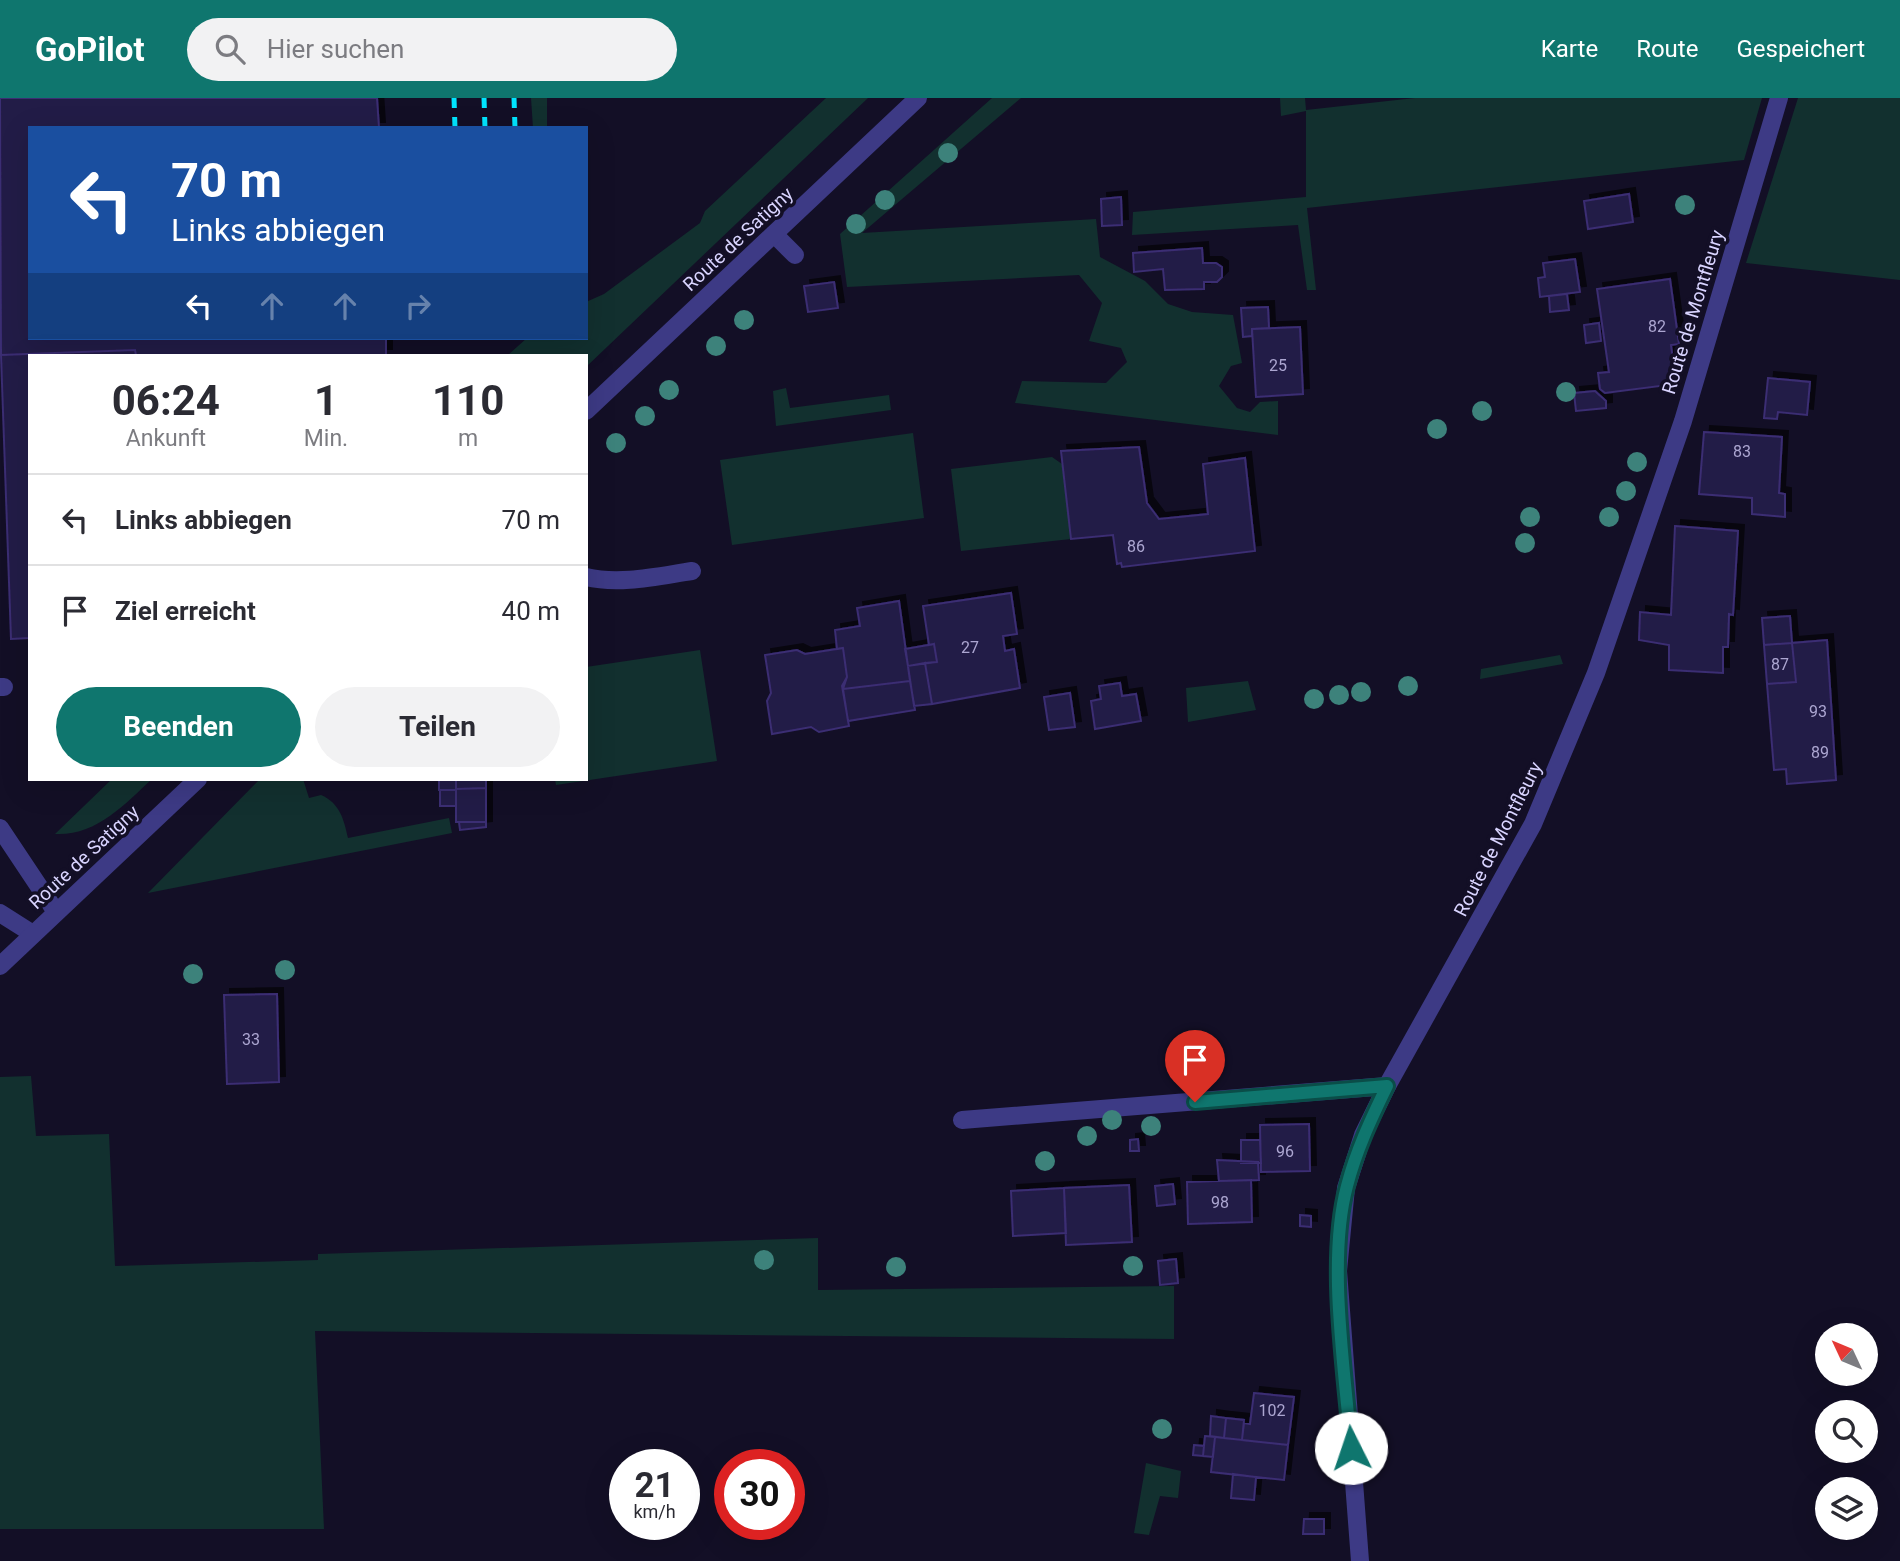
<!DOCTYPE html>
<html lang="de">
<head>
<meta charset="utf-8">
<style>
	body { margin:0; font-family:Roboto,sans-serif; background:#f2f2f3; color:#2b2b33; height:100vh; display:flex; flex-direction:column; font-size:26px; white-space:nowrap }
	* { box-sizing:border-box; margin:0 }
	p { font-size:23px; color:#7c7c81 }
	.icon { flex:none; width:38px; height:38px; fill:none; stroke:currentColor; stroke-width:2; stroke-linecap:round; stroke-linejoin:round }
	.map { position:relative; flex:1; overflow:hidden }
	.side { position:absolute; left:28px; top:256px; width:560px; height:427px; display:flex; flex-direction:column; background:#fff; border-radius:0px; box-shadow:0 7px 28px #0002 }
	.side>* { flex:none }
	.hud { position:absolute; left:28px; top:28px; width:560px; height:214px; border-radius:0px; box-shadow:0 7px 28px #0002; background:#1a4fa0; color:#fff; overflow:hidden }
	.needle { width:46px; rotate:314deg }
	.fabs { position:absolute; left:1815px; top:1225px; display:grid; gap:14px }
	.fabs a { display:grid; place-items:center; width:63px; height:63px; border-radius:50%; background:#fff; box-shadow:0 7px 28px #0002; font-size:35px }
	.speed { position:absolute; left:609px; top:1351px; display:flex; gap:14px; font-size:35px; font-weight:700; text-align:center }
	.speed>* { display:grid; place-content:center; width:91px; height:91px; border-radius:50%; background:#fff; box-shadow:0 7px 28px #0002; line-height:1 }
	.speed small { font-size:18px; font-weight:400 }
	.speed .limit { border:10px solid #d22; background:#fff; color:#111 }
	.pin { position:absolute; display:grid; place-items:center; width:60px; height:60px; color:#fff; margin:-72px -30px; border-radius:50% 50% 50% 0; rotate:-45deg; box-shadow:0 0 7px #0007 }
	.pin .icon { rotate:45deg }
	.me { position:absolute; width:77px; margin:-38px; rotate:356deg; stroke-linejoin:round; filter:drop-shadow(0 0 5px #0008) }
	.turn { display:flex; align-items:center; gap:24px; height:147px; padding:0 28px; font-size:32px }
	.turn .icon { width:91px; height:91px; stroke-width:2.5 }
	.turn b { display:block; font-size:49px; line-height:60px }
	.lanes { display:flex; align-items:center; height:66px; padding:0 28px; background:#0003; justify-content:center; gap:35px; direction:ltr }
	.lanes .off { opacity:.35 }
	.eta { display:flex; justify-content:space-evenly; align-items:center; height:119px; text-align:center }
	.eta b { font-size:42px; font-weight:700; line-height:49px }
	.action { display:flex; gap:14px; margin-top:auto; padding:14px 28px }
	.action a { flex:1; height:80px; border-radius:42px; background:#0f766e; color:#fff; font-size:28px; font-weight:700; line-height:80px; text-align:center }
	.action a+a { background:#f2f2f3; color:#2b2b33 }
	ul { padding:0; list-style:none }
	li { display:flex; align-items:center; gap:21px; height:91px; padding:0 28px; border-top:2px solid #e1e1e2 }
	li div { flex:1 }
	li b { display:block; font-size:26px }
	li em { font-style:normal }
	header { display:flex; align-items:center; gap:42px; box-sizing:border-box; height:98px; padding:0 35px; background:#0f766e; color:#fff }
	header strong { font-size:33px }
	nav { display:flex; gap:38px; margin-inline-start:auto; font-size:24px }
	.search { width:490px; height:63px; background:#f2f2f3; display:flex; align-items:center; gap:18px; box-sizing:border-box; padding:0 24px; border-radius:38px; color:#7c7c81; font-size:26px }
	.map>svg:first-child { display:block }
</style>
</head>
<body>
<header>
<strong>GoPilot</strong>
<div class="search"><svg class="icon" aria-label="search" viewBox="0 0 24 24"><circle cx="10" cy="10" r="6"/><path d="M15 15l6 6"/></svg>Hier suchen</div>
<nav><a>Karte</a><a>Route</a><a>Gespeichert</a></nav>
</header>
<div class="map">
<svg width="1900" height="1463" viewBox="0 0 1900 1463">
	<defs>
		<filter id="shadow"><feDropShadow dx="6" dy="-6" stdDeviation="0" flood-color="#0009"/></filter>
	</defs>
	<rect width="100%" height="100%" fill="#130f26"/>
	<!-- green -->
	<path fill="#12302f" d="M531 0H547V30H533Z
		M826 0H868L586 269V257H508L527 240H586V204L604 196 700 125 705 113Z
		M992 0H1021L862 135 1096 121 1100 159 1145 183 1168 206 1192 214 1233 217 1242 265 1231 268 1219 288 1237 310 1250 314 1260 304 1278 303V337L1015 305 1022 283 1106 285 1127 264 1121 250 1089 243 1102 205 1079 177 847 189 840 136Z
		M1280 0H1305L1306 12 1415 0H1762L1744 62 1307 110 1316 192H1307L1298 127 1132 137 1133 114 1306 99V13L1281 18Z
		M1798 0H1900V182L1746 165Z
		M786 290 790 310 889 297 891 312 776 328 773 293Z
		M913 335 924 420 732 447 720 362Z
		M1052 359 1062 366 1071 441 961 453 951 371Z
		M700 552 717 663 556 687 555 681H586V569Z
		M1560 557 1563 566 1480 581 1481 571Z
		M1248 583 1256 612 1188 624 1186 590Z
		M112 681H152C124 707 96 738 55 736Z
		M260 681H303L309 700 321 697C340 705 344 722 348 740L449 720 452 735 148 795Z
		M31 978 36 1038 109 1036 115 1168 318 1162V1156L818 1140V1192L1174 1188V1241L315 1233 324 1431H0V979Z
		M1146 1365 1181 1373 1178 1400 1160 1398 1149 1437 1134 1435Z"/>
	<!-- building -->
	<path fill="#241b47" stroke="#3b2d73" stroke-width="2" filter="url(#shadow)" d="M0 0H377L379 30H30V240H386V257H136L135 252 1 257Z
		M1629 96 1633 124 1588 131 1584 103Z
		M1121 99 1122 127 1102 128 1101 101Z
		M1202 150 1203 165H1216L1222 169V179L1217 184H1204V191L1165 192 1163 171 1134 174 1133 155Z
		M1575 161 1580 194 1540 199 1538 180 1545 179 1543 165Z
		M1670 181 1679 246 1671 247 1676 286 1605 295 1600 291 1598 275 1609 274 1597 191Z
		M834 184 838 210 808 214 804 188Z
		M1567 196 1569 212 1550 214 1549 198Z
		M1268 209 1269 230 1252 231V238L1243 239 1241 210Z
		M1599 225 1601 243 1586 245 1584 227Z
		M1300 229 1303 296 1256 299 1252 231Z
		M135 252 136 257H30V540L11 541 1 257Z
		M1768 280 1810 284 1807 317 1778 314 1777 321 1764 320Z
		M1595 293 1606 303V310L1576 313 1574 295Z
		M1704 334 1782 339 1779 395 1785 396V419L1752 416V400L1699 396Z
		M1139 349 1147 405 1159 421 1208 416 1203 366 1245 360 1255 453 1122 469 1121 465 1117 466 1113 437 1071 441 1061 353Z
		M1675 428 1738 433 1733 517 1729 516 1728 549H1723V575L1669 572V547L1639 542 1640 514 1671 517Z
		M1011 495 1017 536 1003 538 1005 553 1014 551 1020 590 932 606 925 565 937 564 934 546 929 547 923 508Z
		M899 503 910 583 843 591 847 579 843 550 837 551 835 532 860 528 857 510Z
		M1790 518 1792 545 1764 547 1762 520Z
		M1827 542 1836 682 1787 686 1786 671 1774 672 1767 586 1796 584 1792 545Z
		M1792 545 1796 584 1767 586 1764 547Z
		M934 546 937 564 908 568 905 551Z
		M843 550 847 579 842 588 849 628 819 634 811 629 772 636 767 603 771 595 765 557 797 552 805 556Z
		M925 565 932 606 914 608 908 568Z
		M910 583 915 612 848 623 843 591Z
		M1120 585 1122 598 1136 596 1141 623 1095 631 1091 603 1101 601 1099 588Z
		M1070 595 1075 629 1049 632 1044 599Z
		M439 681H456V692H439Z
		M456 681H486V690L456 691Z
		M486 690V724H456V691Z
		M440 692H456V708H440Z
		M459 724H486V729L460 732Z
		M277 896 279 984 227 986 224 897Z
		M1309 1026 1310 1073 1261 1074 1260 1027Z
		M1138 1041 1139 1053H1130V1042Z
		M1241 1042H1260L1261 1065H1241Z
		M1217 1062 1258 1064 1259 1082 1219 1083Z
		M1251 1082 1252 1124 1188 1126 1187 1084Z
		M1173 1086 1175 1106 1157 1108 1155 1088Z
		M1129 1087 1132 1144 1066 1147 1064 1090Z
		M1064 1090 1066 1135 1013 1138 1011 1093Z
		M1300 1117 1311 1118V1129L1300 1128Z
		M1176 1161 1178 1185 1160 1187 1158 1163Z
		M1254 1295 1294 1299 1288 1347 1242 1342 1244 1325 1250 1326Z
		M1211 1318 1226 1320 1224 1340 1210 1338Z
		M1226 1320 1244 1322 1242 1342 1224 1340Z
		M1205 1338 1215 1339 1213 1359 1203 1358Z
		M1215 1339 1288 1347 1284 1382 1211 1374Z
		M1194 1347 1204 1348 1203 1358 1193 1357Z
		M1233 1376 1256 1379 1254 1402 1231 1400Z
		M1304 1421H1324V1436H1303Z"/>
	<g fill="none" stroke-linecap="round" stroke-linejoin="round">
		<!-- service -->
		<path stroke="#3d3a85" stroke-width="18" d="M774 136 795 157
			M586 479C620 487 658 478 692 473
			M0 589H4
			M962 1022 1387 988"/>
		<!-- minor -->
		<path stroke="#3d3a85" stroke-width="18" d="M0 730 56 814
			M0 815 33 836
			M1360 1463 1338 1173 1346 1090 1363 1037 1387 988 1533 726 1596 575 1683 323 1779 0"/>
		<!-- tertiary -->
		<path stroke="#3d3a85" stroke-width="18" d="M586 313 918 0
			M0 868 198 681"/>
		<!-- rail -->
		<path stroke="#00e5ff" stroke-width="5" stroke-dasharray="10 9" stroke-linecap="butt" d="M454 0 455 30
			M484 0 485 30
			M514 0 515 30"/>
	</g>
	<!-- trees -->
	<g fill="#3d827b">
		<circle cx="948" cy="55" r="10"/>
		<circle cx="885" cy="102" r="10"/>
		<circle cx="1685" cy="107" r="10"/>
		<circle cx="856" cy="126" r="10"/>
		<circle cx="744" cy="222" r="10"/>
		<circle cx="716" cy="248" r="10"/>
		<circle cx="669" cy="292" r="10"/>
		<circle cx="1566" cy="294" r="10"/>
		<circle cx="1482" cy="313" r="10"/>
		<circle cx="645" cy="318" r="10"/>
		<circle cx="1437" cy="331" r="10"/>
		<circle cx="616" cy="345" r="10"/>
		<circle cx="1637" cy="364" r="10"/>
		<circle cx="1626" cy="393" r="10"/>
		<circle cx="1530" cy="419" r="10"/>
		<circle cx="1609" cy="419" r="10"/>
		<circle cx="1525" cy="445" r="10"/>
		<circle cx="1408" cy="588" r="10"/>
		<circle cx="1361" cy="594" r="10"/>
		<circle cx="1339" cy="597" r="10"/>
		<circle cx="1314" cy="601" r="10"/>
		<circle cx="285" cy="872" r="10"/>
		<circle cx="193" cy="876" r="10"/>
		<circle cx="1112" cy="1022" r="10"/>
		<circle cx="1151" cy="1028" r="10"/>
		<circle cx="1087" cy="1038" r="10"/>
		<circle cx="1045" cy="1063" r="10"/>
		<circle cx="764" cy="1162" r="10"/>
		<circle cx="1133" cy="1168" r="10"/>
		<circle cx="896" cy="1169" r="10"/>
		<circle cx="1162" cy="1331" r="10"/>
	</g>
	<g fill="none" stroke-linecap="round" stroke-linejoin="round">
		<defs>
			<path id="route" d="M1195 1004 1387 988C1371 1021 1356 1053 1347 1088 1327 1163 1345 1271 1351 1350"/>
		</defs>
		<!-- route casing -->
		<use href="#route" stroke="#0a4d48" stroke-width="18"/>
		<!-- route -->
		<use href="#route" stroke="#0f766e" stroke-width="12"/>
	</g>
	<g text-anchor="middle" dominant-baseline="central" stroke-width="7" stroke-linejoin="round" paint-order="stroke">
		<!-- number labels -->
		<g font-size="16" fill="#aca6d1">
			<text x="1657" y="228">82</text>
			<text x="1278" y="267">25</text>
			<text x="1742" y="353">83</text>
			<text x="1136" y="448">86</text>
			<text x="970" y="549">27</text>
			<text x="1780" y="566">87</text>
			<text x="1818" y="613">93</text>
			<text x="1820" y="654">89</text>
			<text x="251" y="941">33</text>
			<text x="1285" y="1053">96</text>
			<text x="1220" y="1104">98</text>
			<text x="1272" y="1312">102</text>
		</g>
		<!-- street labels -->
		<g font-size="19" fill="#d9d4ff" stroke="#130f26">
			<text transform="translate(738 141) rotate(-43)">Route de Satigny</text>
			<text transform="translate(1693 214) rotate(-73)">Route de Montfleury</text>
			<text transform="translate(1498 741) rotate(-63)">Route de Montfleury</text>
			<text transform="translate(84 759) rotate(-43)">Route de Satigny</text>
		</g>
	</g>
</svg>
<div class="fabs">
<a><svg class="needle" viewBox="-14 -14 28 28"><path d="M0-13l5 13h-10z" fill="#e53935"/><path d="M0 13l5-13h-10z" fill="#7c7c81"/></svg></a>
<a><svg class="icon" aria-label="search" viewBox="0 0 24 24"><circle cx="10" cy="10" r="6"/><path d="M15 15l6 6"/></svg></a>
<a><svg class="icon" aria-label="layers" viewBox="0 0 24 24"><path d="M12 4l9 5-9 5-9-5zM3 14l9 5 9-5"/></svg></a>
</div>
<div class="speed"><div>21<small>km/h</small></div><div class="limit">30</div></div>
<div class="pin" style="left:1195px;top:1004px;background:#d93025"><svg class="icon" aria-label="arrive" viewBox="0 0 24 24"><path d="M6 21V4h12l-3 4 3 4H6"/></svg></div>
<svg class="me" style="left:1351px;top:1350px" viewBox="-20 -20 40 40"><circle r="19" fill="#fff"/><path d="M0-13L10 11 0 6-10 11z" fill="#0f766e"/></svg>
<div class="hud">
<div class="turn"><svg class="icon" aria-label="left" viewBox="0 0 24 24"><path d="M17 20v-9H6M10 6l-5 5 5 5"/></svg><div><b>70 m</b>Links abbiegen</div></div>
<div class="lanes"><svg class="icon" aria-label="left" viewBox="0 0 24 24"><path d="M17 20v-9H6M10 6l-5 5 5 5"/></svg><svg class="icon off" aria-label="ahead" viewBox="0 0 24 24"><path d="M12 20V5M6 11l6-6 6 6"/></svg><svg class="icon off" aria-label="ahead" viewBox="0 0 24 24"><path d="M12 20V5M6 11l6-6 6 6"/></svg><svg class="icon off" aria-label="right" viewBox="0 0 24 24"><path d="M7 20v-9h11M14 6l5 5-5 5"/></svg></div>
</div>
<section class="side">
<div class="eta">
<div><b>06:24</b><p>Ankunft</p></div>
<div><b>1</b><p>Min.</p></div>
<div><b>110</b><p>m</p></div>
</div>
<ul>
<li><svg class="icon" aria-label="left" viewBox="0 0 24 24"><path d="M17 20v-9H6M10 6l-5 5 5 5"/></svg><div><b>Links abbiegen</b></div><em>70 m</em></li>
<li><svg class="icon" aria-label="arrive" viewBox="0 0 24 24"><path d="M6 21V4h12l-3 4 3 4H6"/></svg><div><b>Ziel erreicht</b></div><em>40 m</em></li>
</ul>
<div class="action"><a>Beenden</a><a>Teilen</a></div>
</section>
</div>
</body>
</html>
